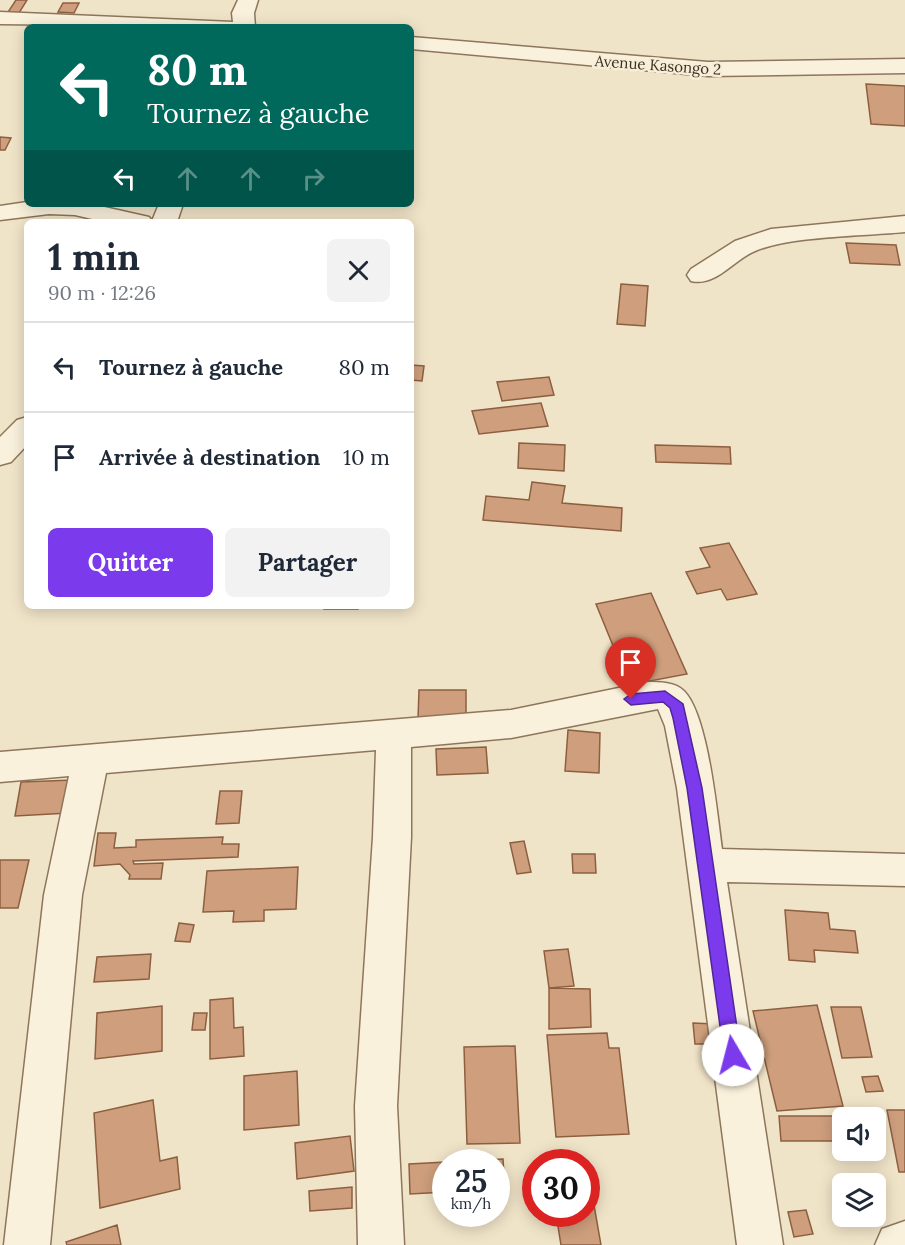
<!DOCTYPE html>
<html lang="fr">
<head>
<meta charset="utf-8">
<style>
	body { margin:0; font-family:Lora,serif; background:#f2f2f3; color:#1f2937; height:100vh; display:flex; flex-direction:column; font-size:22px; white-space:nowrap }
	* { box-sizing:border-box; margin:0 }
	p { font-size:20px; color:#747a83 }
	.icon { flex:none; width:33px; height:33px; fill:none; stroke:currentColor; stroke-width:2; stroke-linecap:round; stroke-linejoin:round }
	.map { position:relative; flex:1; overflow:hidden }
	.drawer { position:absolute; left:24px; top:219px; width:390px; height:390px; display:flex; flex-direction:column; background:#fff; border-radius:9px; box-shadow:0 3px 15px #0003 }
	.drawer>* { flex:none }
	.hud { position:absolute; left:24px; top:24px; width:390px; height:183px; border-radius:9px; box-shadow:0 3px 15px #0003; background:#00695c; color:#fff; overflow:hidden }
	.controls { position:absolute; left:832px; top:1107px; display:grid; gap:12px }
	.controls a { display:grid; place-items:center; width:54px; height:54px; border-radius:9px; background:#fff; box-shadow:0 3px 15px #0003; font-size:30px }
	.speed { position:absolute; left:432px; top:1149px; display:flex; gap:12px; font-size:30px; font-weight:700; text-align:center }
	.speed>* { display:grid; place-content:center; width:78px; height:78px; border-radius:50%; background:#fff; box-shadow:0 3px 15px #0003; line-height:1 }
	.speed small { font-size:15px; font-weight:400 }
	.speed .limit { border:9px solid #d22; background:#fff; color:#111 }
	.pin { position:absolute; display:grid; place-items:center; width:51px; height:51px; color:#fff; margin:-62px -26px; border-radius:50% 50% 50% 0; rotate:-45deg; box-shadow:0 0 6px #0007 }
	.pin .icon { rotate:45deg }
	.me { position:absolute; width:66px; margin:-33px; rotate:352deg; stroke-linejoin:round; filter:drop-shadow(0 0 4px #0008) }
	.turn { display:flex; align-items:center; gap:21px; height:126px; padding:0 24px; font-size:27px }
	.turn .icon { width:78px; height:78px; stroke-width:2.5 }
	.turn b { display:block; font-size:42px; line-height:51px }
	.lanes { display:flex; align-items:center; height:57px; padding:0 24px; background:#0003; justify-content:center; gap:30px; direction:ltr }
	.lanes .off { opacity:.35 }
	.round { display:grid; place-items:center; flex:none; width:63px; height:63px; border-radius:9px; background:#f2f2f3 }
	.summary { display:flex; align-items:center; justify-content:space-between; height:102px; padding:0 24px }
	h1 { font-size:36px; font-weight:700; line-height:45px }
	.primary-button { display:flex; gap:12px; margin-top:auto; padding:12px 24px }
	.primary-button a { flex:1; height:69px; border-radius:9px; background:#7c3aed; color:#fff; font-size:24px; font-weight:700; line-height:69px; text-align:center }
	.primary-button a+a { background:#f2f2f3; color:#1f2937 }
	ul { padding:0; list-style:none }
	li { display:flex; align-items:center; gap:18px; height:90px; padding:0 24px; border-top:2px solid #e0e1e3 }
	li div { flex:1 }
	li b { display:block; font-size:22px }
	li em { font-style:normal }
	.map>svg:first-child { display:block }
</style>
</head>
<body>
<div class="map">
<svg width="905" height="1245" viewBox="0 0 905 1245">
	<rect width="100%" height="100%" fill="#f0e4c8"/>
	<!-- building -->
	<path fill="#cf9f7d" stroke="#8d5f41" stroke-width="1.5" d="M16 0H27L19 13 8 12Z
		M63 3H79L74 13 58 12Z
		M866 84 905 86V126L871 124Z
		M0 137 11 138 5 150H0Z
		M846 243 896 245 900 265 850 263Z
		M621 284 648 286 645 326 617 324Z
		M411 365 424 366 422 381 411 380Z
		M549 377 554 395 502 401 497 382Z
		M541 403 548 426 479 434 472 411Z
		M519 443 565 445 564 471 518 468Z
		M655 445 730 447 731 464 656 462Z
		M532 482 565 486 562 503 622 508 621 531 483 520 486 496 529 500Z
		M729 543 757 594 727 600 721 589 697 594 686 572 710 567 700 548Z
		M651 593 687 674 629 685 596 604Z
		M324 606H358V609H324Z
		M419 690H466V719H418Z
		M568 730 600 733 599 773 565 771Z
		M486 747 488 773 437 775 436 749Z
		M73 780 69 813 15 816 21 782Z
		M220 791H242L239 823 216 824Z
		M98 833H116L114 848 136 847V840L223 837 222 844H239L238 857 133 861 134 864 163 863 161 879H129L130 875 120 864 94 866Z
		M524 841 531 872 517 874 510 843Z
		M572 854H595L596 873H573Z
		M0 860H29L18 908H0Z
		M298 867 296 909 264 910V921L233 922 234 911 203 912 207 871Z
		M785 910 828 913 830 929 855 931 858 953 814 950 815 962 789 960Z
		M179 923 194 925 190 942 175 941Z
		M568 949 574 986 549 988 544 951Z
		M151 954 149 979 94 982 97 957Z
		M549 988 590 989 591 1027 549 1029Z
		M233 998 234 1028 243 1027 244 1056 210 1059V1000Z
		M817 1005 843 1106 777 1111 753 1011Z
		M162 1006V1051L95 1059 97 1013Z
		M831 1007H861L872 1057 842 1058Z
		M194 1013H207L205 1030H192Z
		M693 1023 714 1024 716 1044H695Z
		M607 1033 609 1048H619L629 1134 556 1137 547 1035Z
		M515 1046 520 1143 467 1144 464 1047Z
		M297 1071 299 1125 244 1130V1076Z
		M878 1076 883 1091 866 1092 862 1077Z
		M153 1100 160 1161 177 1157 180 1189 100 1208 94 1113Z
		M887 1110H905V1172H899Z
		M779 1116H849V1118H843V1141H781Z
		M350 1136 354 1171 297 1179 295 1143Z
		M503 1159 505 1190H496V1162H446V1192L410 1194 409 1164Z
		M352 1187V1208L310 1211 309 1191Z
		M591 1188 601 1245H561L556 1214H586V1189Z
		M806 1210 813 1234 794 1237 788 1212Z
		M117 1225 121 1245H67L66 1242Z"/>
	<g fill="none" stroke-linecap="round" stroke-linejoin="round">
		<defs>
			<path id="street" d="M238 0H258L254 13 255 27 0 24V12L233 22 232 13Z
				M411 37 708 62 905 59V73L708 76 411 49Z
				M27 202 91 204 149 217 152 221 159 204H183L177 222H105L75 215 49 214 0 220V206Z
				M905 216V232C865 236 790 236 755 251 733 260 716 287 691 281L687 275 691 269 735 241 771 229Z
				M27 417V445L11 462 0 465V437L17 420Z
				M648 682C660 682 675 682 684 691 708 715 717 813 722 849L905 854V886L727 882 783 1245H737L677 788 665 726 658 709 511 738 411 747V837L397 1106 404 1245H358L355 1106 373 837 376 750 106 773 82 895 50 1245H4L44 895 69 776 0 782V752L511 710Z
				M905 1221V1245H875L882 1229Z"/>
		</defs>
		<!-- street casing -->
		<use href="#street" stroke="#8d765c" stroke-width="3"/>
		<!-- street -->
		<use href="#street" fill="#faf1dc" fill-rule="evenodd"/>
	</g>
	<!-- route -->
	<path fill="#7c3aed" stroke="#51269a" stroke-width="1.5" d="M665 691 683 704 702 788 741 1055 739 1061 733 1063 727 1061 724 1055 687 788 673 718 670 708 663 702 631 705 624 699 631 694Z"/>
	<g text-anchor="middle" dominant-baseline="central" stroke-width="5" stroke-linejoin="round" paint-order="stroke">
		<!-- far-street labels -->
		<g font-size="15" fill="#3d2e20" stroke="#f7eed8">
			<text transform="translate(658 65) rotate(4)">Avenue Kasongo 2</text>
		</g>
	</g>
</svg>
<div class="controls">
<a><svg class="icon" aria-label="sound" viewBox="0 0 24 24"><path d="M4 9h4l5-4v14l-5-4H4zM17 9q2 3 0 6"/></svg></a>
<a><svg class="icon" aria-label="layers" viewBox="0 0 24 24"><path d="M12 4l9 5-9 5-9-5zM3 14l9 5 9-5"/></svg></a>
</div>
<div class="speed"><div>25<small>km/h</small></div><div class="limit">30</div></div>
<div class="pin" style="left:631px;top:699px;background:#d93025"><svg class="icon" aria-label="arrive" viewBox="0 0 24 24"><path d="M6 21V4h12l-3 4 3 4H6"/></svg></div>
<svg class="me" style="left:733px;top:1055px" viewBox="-20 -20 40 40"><circle r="19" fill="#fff"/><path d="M0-13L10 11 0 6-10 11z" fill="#7c3aed"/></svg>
<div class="hud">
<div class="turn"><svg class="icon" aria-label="left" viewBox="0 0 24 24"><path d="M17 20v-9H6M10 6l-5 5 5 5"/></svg><div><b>80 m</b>Tournez à gauche</div></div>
<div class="lanes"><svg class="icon" aria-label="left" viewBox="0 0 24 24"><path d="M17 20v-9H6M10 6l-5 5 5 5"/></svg><svg class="icon off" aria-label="ahead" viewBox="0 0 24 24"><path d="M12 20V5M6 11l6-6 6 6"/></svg><svg class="icon off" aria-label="ahead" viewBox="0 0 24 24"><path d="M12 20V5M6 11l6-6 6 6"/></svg><svg class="icon off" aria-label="right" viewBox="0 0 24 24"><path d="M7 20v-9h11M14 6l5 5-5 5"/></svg></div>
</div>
<section class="drawer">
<div class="summary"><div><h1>1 min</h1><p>90 m · 12:26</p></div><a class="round"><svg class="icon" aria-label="close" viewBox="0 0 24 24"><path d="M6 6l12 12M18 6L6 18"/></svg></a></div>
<ul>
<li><svg class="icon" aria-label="left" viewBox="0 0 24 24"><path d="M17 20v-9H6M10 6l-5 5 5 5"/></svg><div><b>Tournez à gauche</b></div><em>80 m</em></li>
<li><svg class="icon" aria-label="arrive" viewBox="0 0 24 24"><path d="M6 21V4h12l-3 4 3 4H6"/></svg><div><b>Arrivée à destination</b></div><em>10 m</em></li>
</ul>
<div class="primary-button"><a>Quitter</a><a>Partager</a></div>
</section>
</div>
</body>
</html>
